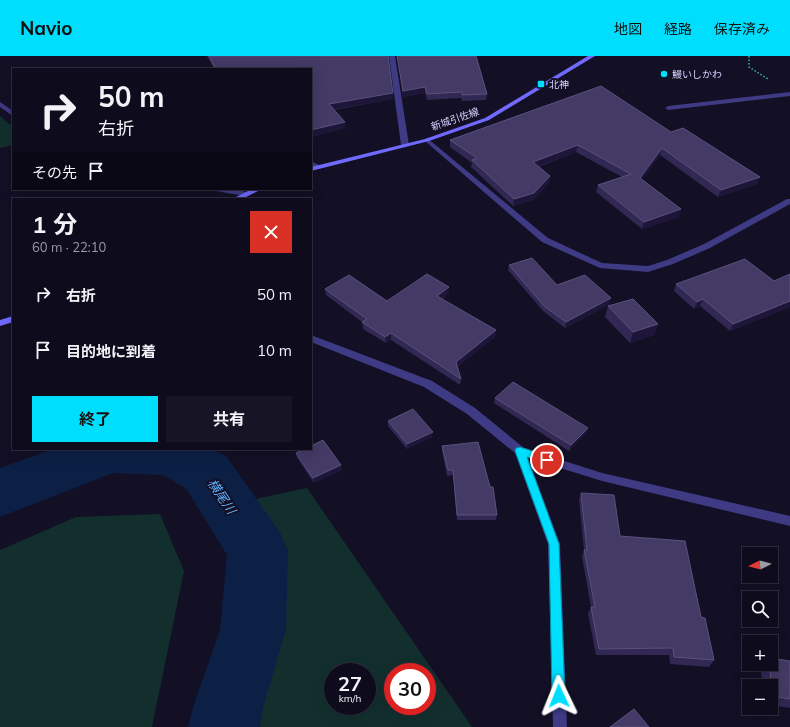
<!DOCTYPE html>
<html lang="ja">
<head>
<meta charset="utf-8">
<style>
	body { margin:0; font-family:Mulish,"Noto Sans JP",sans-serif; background:#171425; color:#f1f3f6; height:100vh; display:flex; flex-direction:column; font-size:15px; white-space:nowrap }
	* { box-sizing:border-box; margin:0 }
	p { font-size:13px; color:#9b9ba3 }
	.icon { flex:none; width:22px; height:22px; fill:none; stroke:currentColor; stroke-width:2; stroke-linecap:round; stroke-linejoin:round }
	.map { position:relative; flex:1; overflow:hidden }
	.panel { position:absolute; left:12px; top:142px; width:300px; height:252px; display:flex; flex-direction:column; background:#0e0b1c; border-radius:0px; box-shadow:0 4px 16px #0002,0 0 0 1px #2e2b3b }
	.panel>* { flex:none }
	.banner { position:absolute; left:12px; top:12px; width:300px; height:122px; border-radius:0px; box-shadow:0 4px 16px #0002,0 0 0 1px #2e2b3b; background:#0e0b1c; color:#f1f3f6; overflow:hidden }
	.needle { width:26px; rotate:264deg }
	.controls { position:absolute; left:742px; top:491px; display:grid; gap:8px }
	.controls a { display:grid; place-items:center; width:36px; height:36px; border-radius:0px; background:#0e0b1c; box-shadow:0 4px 16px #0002,0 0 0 1px #2e2b3b; font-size:20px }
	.speed { position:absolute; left:324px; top:607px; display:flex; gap:8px; font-size:20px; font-weight:700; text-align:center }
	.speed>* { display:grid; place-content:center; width:52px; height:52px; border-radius:50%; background:#0e0b1c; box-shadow:0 4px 16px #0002,0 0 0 1px #2e2b3b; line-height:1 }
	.speed small { font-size:10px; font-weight:400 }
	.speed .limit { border:6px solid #d22; background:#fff; color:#111 }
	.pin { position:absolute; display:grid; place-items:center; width:34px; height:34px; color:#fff; margin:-17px; border:2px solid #fff; border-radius:50%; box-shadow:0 1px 4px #0007 }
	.me { position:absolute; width:44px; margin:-22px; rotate:358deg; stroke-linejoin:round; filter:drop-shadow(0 0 3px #0008) }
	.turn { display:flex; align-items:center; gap:14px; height:84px; padding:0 20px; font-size:18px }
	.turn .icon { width:52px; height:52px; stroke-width:2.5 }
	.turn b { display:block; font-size:28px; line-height:34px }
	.then { display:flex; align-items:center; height:38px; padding:0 20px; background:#0003; gap:8px; font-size:15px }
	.round { display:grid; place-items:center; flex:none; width:42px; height:42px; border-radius:0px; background:#171425 }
	.summary { display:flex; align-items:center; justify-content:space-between; height:68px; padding:0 20px }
	h1 { font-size:24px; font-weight:700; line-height:30px }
	.cta { display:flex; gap:8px; margin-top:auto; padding:8px 20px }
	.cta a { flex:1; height:46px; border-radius:0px; background:#00defd; color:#111; font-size:16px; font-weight:700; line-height:46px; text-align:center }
	.cta a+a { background:#171425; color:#f1f3f6 }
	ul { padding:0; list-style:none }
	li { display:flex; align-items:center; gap:12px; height:56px; padding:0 20px }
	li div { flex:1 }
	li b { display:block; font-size:15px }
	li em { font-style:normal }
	header { display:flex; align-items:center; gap:24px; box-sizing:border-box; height:56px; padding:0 20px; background:#00defd; color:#111 }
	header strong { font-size:19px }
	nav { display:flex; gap:22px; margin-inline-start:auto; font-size:14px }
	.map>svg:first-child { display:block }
</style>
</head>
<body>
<header>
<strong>Navio</strong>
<nav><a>地図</a><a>経路</a><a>保存済み</a></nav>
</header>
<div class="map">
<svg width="790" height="671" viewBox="0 0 790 671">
	<rect width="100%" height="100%" fill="#130f25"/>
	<!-- green -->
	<path fill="#122f2e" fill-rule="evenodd" d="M0 60 13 71V89L0 92Z
		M307 432 472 671H206L246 445ZM333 616H367V650H333ZM393 616H427V650H393Z
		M160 458 184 515 152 671H0V494L76 461Z"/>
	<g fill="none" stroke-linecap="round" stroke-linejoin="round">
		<!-- river -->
		<path fill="#0c2046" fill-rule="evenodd" d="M53 393H211L226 400 280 476 288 495 286 574 263 651 260 671H188L193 651 220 574 227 499 186 432 162 419 113 417 0 461V412Z"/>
		<!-- path -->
		<path stroke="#2fb7b1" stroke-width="1.5" stroke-dasharray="1.5 2" stroke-linecap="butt" d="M749 0V11L768 23"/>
		<!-- minor -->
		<path fill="#3e3a84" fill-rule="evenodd" d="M790 36V40L668 54 665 52 668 50Z
			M0 46 13 55V60L0 51Z
			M427 82 548 182 602 207 648 210 667 204 704 188 787 143H790V148L710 192 673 208 648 216 600 212 542 186 425 85V83Z
			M311 105 319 109V113H313L311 111Z
			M212 133H229L247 136 248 138 244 140 216 135Z
			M311 279 432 325 475 352 524 392 602 417 790 460V470L602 425 528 402 560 488 567 671H553L548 488 515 397 467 358 424 331 311 286Z"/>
		<!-- tertiary -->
		<path fill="#3e3a84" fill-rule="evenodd" d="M389 0H395L409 89 405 91 401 89Z"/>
		<!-- secondary -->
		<path fill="#706aff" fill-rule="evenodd" d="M588 0H595L489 64 429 85 311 115V111L425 83 485 62Z
			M252 133H262L242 143H232Z
			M13 260V266L0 270V264Z"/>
	</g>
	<!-- wall -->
	<path fill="#312853" d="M207 0H388L393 43 334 54 346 72 311 81V13H214Z
		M397 0H476L487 38 486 44 462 45 461 42 427 44 425 37 403 41Z
		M671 76 760 121 757 128 718 141 660 99 642 123 679 161 642 173 596 136 598 129 622 121 576 96 539 111 550 120 549 127 533 144 513 150 471 111 472 107 450 91V84Z
		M509 209 557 229 610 248 565 272 543 255 508 214Z
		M790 218V251L730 275 700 250 694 253 674 235 676 228 774 225Z
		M449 231V237L442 243 496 274 495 281 457 311 461 323 460 329 391 284 386 287 363 273 362 266 326 239 325 233 387 245Z
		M608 250 658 268 654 279 630 287 605 261Z
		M495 342 588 372 586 377 569 395 494 347Z
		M388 365 432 381 407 393 388 370Z
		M442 390 490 431 497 459 496 464H457L453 419 447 420 442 395Z
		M296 397 342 414 314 427 297 402Z
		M581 437 620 480 701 561 714 604 709 611 670 608 669 599H596L588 558 591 551 582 501 584 494 579 444Z
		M790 605V652L771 649V630H763L760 610 762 608H771Z"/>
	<!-- shaded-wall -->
	<path fill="#1d1639" d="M425 31V37L403 41V35Z
		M393 37V43L330 54 329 48Z
		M345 66 346 72 311 81V74Z
		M578 89 576 96 532 113 533 106Z
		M662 92 660 99 638 129 640 122Z
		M550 120 549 127 533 144 513 150 514 143Z
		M760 121 757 128 718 141 721 134Z
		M681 153 679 161 642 173 644 166Z
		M312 178 313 187 311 189V179Z
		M449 231V237L437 246V240Z
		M611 242 610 248 565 272 566 266Z
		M703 243 700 250 694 253 697 246Z
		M790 245V251L730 275 733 268Z
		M658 268 654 279 630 287 633 276Z
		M496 274 495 281 456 312V306Z
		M391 277V284L386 287 385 281Z
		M588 372 586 377 569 395 571 389Z
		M433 376 432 381 407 393V388Z
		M341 409 342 414 314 427 313 422Z"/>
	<!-- building -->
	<path fill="#433a65" stroke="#5a527e" d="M209 0H388L393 37 329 48 345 66 311 74V13H216Z
		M397 0H476L487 38 462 39V36L427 38 425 31 403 35Z
		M601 30 671 76 683 72 760 121 721 134 662 92 640 122 681 153 644 166 598 129 631 118 578 89 533 106 550 120 534 137 514 143 472 104 477 102 450 84Z
		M532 202 557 229 585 219 611 242 566 266 544 250 509 209Z
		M745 203 774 225 790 218V245L733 268 703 243 697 246 676 228Z
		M427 218 449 231 437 240 496 274 456 306 461 323 391 277 385 281 362 266 367 263 325 233 349 219 387 245Z
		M633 243 658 268 633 276 608 250Z
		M513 326 588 372 571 389 495 342Z
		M413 353 433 376 407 388 388 365Z
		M323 384 341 409 313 422 296 397 304 393H311V390Z
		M478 386 490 431H493L497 459H457L453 414H448L442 390Z
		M581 437 614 439 620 480 685 485 701 561 705 562 714 604 674 601 673 592 599 593 591 551H595L584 494H587Z
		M771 602 790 605V643L773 640 769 608H771Z
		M634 653 649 671H610Z"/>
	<!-- route -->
	<path fill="#00defd" stroke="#0090a4" d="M520 391 551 401 552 404 551 406 547 408 527 401 559 488 565 640 563 645 559 647 554 645 552 640 549 488 515 395 516 392Z"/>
	<!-- markers -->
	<g fill="#00defd" stroke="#130f25" stroke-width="1.5">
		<circle cx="664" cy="18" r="4"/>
		<rect x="537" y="24" width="8" height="8" rx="2"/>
	</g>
	<g text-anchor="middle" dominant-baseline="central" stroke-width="4" stroke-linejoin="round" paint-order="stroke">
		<!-- far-poi labels -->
		<g font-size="10" fill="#d8d2ff" stroke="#130f25" text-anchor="start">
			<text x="672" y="18">鰻いしかわ</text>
			<text x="549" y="28">北神</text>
		</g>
		<!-- far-street labels -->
		<g font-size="10" fill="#d8d2ff" stroke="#130f25">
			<text transform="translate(455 63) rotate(-19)">新城引佐線</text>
		</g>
		<!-- water labels -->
		<g font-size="13" font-style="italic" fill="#61b2ff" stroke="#130f25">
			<text transform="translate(222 440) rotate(56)">横尾川</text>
		</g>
	</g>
</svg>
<div class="controls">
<a><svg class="needle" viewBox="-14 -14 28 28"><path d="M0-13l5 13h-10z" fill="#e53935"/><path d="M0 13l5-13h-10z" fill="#9b9ba3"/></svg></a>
<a><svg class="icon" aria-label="search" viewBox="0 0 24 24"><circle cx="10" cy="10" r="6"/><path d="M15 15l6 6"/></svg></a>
<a>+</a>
<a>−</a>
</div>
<div class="speed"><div>27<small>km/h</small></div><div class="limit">30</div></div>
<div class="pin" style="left:547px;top:404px;background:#d93025"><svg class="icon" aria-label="arrive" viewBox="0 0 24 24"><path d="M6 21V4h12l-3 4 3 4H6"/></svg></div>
<svg class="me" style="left:559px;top:640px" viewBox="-20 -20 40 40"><path d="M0-17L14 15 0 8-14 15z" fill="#00defd" stroke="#fff" stroke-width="4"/></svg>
<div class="banner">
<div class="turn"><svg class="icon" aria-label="right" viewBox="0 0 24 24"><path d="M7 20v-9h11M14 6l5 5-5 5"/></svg><div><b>50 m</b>右折</div></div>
<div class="then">その先<svg class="icon" aria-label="arrive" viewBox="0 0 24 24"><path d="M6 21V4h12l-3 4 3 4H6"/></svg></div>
</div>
<section class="panel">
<div class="summary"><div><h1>1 分</h1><p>60 m · 22:10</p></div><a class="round" style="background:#d93025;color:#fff"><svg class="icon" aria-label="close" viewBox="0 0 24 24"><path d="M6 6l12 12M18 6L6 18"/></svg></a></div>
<ul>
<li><svg class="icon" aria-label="right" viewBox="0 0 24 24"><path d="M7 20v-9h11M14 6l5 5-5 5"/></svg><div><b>右折</b></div><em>50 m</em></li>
<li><svg class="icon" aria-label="arrive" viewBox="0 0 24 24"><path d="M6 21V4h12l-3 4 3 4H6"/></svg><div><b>目的地に到着</b></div><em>10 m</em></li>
</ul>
<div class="cta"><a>終了</a><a>共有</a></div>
</section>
</div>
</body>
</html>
